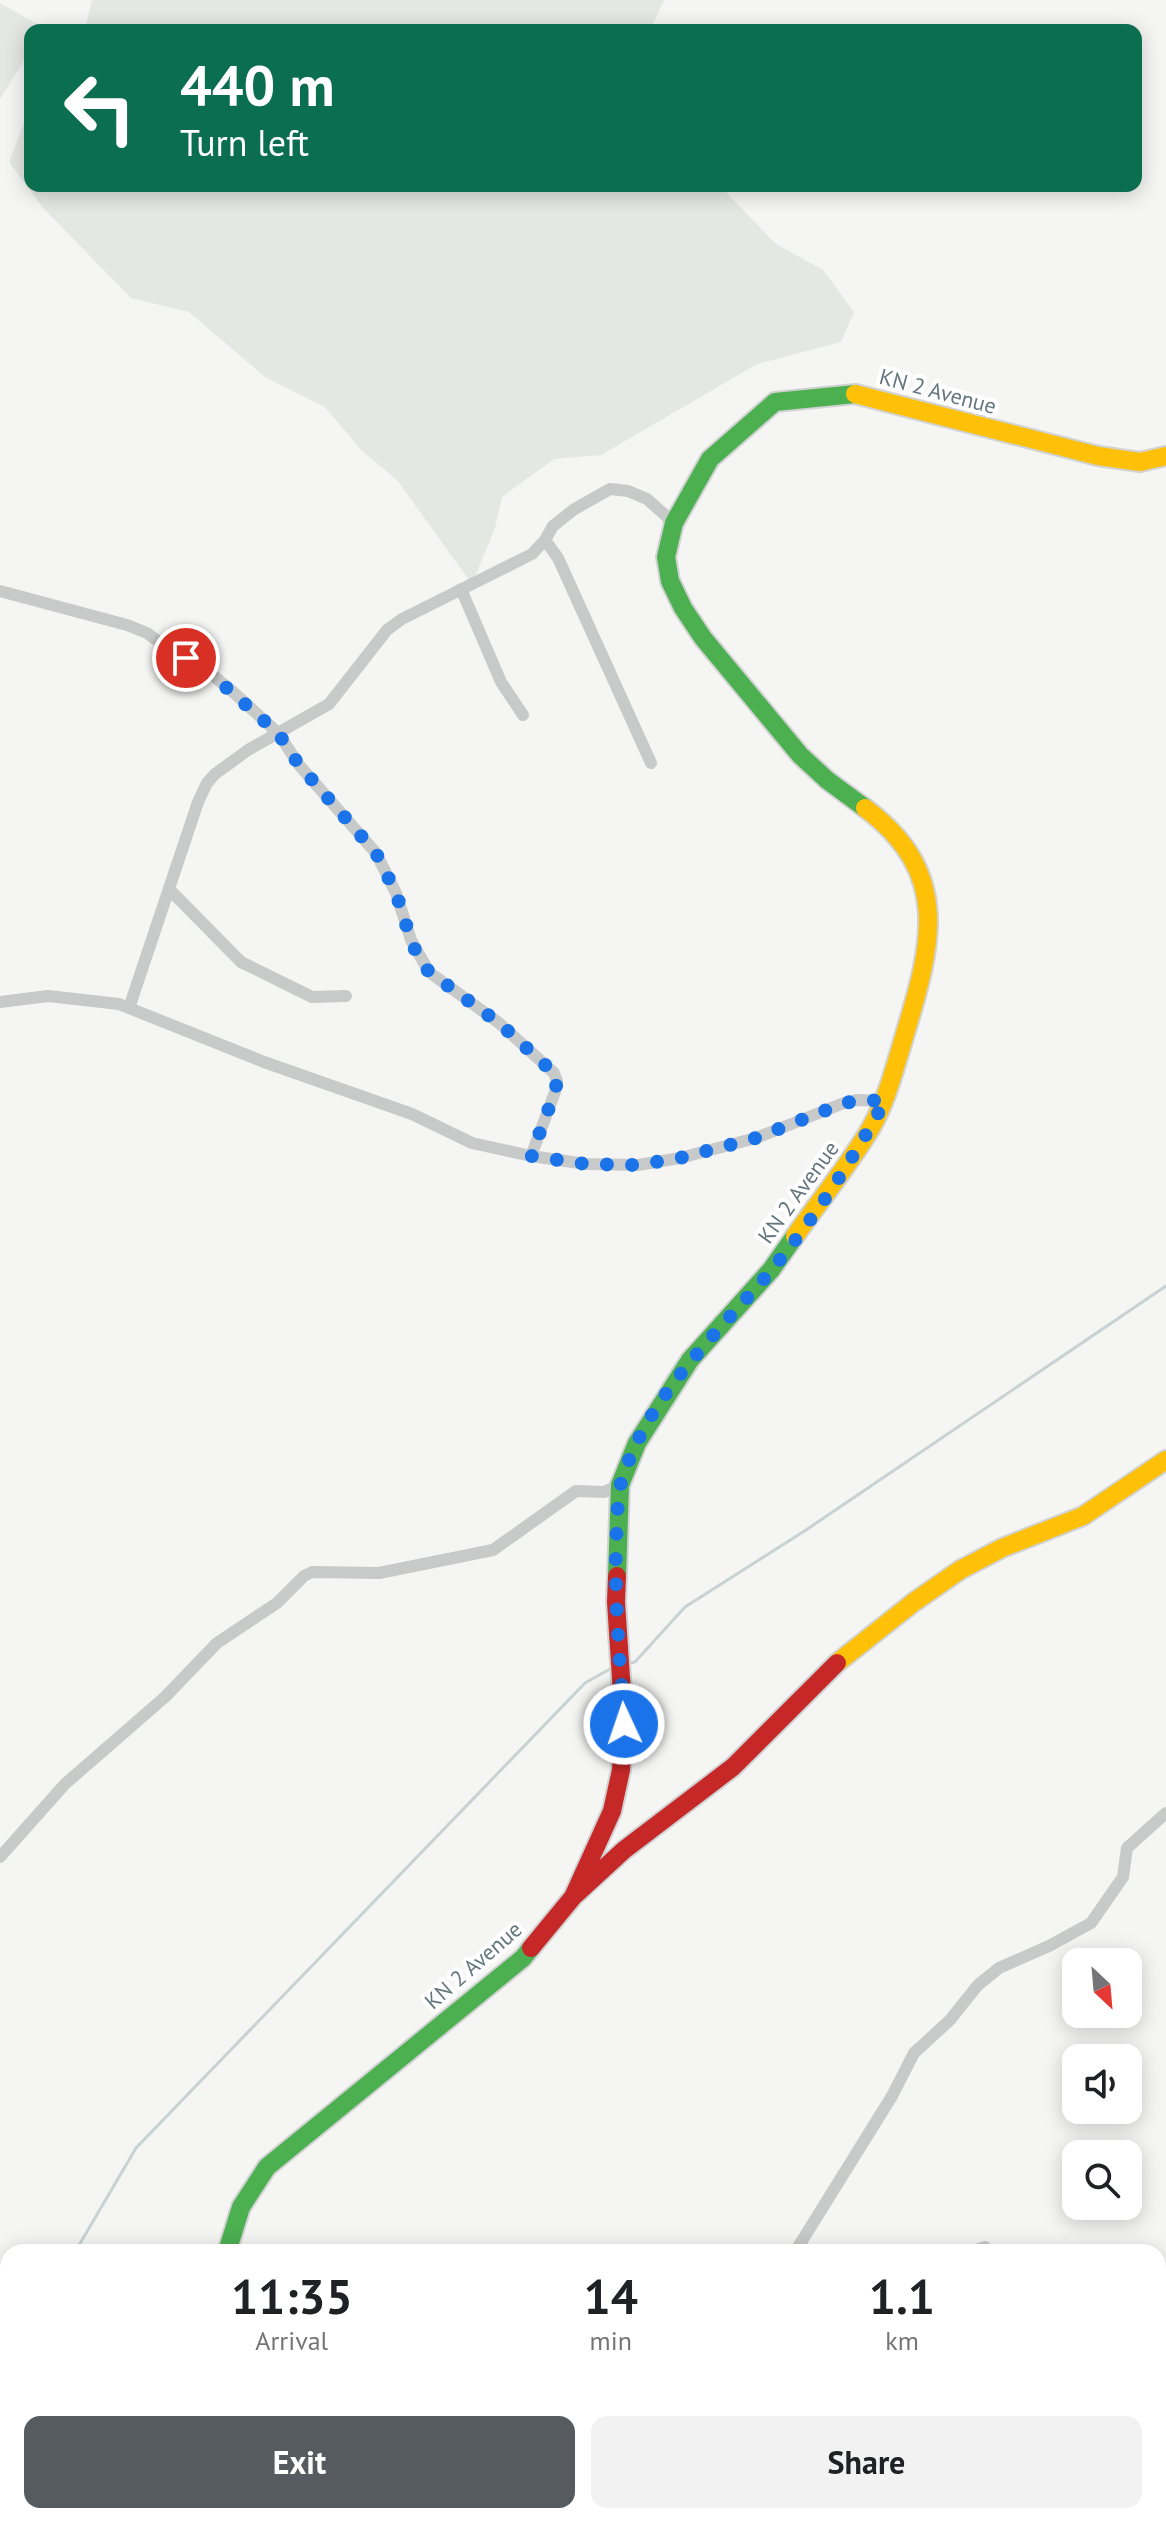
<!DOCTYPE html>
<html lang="en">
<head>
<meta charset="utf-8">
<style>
	body { margin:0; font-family:"PT Sans",sans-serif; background:#f2f2f2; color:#202124; height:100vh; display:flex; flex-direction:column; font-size:30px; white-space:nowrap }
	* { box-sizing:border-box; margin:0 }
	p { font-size:26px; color:#757577 }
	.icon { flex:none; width:44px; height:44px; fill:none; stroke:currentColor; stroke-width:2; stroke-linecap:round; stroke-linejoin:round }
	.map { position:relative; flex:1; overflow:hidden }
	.details { position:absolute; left:0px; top:2244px; width:1166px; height:280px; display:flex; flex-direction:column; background:#fff; border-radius:24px 24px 0 0; box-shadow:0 4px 20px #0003 }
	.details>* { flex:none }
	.guide { position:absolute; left:24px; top:24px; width:1118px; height:168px; border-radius:16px; box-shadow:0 4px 20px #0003; background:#0b6e4f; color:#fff; overflow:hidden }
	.needle { width:52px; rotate:154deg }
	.tools { position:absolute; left:1062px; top:1948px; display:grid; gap:16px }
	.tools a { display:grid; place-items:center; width:80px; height:80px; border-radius:16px; background:#fff; box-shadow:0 4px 20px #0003; font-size:40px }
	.pin { position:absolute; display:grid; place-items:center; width:68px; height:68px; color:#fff; margin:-34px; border:4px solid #fff; border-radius:50%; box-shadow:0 2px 8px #0007 }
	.me { position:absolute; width:88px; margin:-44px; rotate:357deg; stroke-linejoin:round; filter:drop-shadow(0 0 6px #0008) }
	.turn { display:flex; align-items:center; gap:28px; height:168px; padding:0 24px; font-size:36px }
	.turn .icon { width:104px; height:104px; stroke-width:2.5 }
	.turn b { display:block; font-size:56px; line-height:68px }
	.eta { display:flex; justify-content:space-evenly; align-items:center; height:136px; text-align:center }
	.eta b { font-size:48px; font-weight:800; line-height:56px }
	.action { display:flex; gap:16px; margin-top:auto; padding:16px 24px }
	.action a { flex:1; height:92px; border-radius:16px; background:#555b5f; color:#fff; font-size:32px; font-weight:800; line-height:92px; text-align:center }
	.action a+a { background:#f2f2f2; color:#202124 }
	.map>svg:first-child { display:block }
</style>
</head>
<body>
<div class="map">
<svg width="1166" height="2524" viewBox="0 0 1166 2524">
	<rect width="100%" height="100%" fill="#f5f5f4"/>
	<!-- green -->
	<path fill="#e4e7e2" d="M92 0H664L650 30H85Z
		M0 3 44 28 30 30V51L0 99Z
		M30 108V186H720L776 244 823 270 854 312 841 342 757 364 601 455 554 459 502 497 495 528 472 584 397 480 362 451 325 407 265 377 189 312 131 298 45 210 9 162Z"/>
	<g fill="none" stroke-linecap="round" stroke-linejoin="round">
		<!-- stream -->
		<path stroke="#c8d2d3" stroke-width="3" d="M630 1663 635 1662 685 1607 806 1530 1166 1286
			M75 2252 136 2148 585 1683 610 1669
			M0 2380 8 2366"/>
		<defs>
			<path id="fast" d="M855 394 775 402 710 459 674 523 666 557 670 581 683 608 703 638 800 755 827 780 865 808
				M617 1576 620 1485 637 1443 690 1360 771 1270 795 1236
				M227 2252 241 2207 267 2167 523 1958 531 1948"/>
			<path id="slow" d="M855 394 1098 456 1140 462 1166 456
				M795 1236C818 1203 844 1171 866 1136 886 1105 894 1070 905 1034 932 944 952 873 865 808
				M837 1663 914 1602 960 1570 1002 1548 1083 1516 1166 1460"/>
			<path id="jam" d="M575 1895 624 1850 733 1767 837 1663
				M531 1948 573 1897 612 1811 621 1770 624 1724 616 1602 617 1576
				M104 2524 109 2516"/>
		</defs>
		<!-- fast casing -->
		<use href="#fast" stroke="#d1d2d2" stroke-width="22"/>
		<!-- slow casing -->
		<use href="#slow" stroke="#d1d2d2" stroke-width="22"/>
		<!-- jam casing -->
		<use href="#jam" stroke="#d1d2d2" stroke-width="22"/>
		<!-- street -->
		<path stroke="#c8caca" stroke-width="12" d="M545 540 558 558 651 763
			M461 589 501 682 523 715
			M0 591 127 625 147 633 167 648 205 669 233 692 278 733 299 765 376 853 396 893 411 940 429 972 499 1023 554 1073 557 1081 555 1092 531 1156
			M170 890 241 962 312 997 346 996
			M0 1002 48 996 119 1004 264 1062 412 1114 472 1143 531 1156 586 1164 638 1165 680 1158 756 1138 844 1103 856 1100 885 1101
			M129 1008 198 802 207 783 215 774 248 750 329 704 387 630 402 619 532 554 545 540 553 526 573 510 610 489 628 491 647 499 674 523
			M0 1857 65 1784 165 1697 217 1643 277 1603 304 1576 312 1572 379 1573 493 1550 576 1491 604 1492 620 1485
			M795 2252 892 2096 914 2053 950 2020 978 1985 999 1968 1049 1946 1091 1923 1123 1877 1127 1848 1166 1813
			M971 2252 985 2247 989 2252
			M1158 2305 1166 2307
			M228 2524 233 2516"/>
		<!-- fast -->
		<use href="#fast" stroke="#4caf50" stroke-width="18"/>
		<!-- slow -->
		<use href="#slow" stroke="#ffc107" stroke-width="18"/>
		<!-- jam -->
		<use href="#jam" stroke="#c62828" stroke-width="18"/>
	</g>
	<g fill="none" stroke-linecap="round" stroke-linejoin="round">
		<!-- route -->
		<path stroke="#1a73e8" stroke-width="14" stroke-dasharray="0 25.2" d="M186 658 205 669 278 733 299 765 376 853 396 893 411 940 419 959 429 972 499 1023 554 1073 557 1081 555 1092 531 1156 586 1164 638 1165 680 1158 756 1138 844 1103 863 1100 885 1101C852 1161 813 1220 770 1272 714 1337 646 1398 621 1483 617 1495 618 1511 617 1525 613 1591 620 1658 624 1724"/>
	</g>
	<g text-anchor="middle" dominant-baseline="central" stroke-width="8" stroke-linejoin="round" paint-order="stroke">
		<!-- street labels -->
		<g font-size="22" fill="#63767d" stroke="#fff">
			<text transform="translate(938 391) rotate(15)">KN 2 Avenue</text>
			<text transform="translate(798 1192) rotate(-54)">KN 2 Avenue</text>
			<text transform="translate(473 1965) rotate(-41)">KN 2 Avenue</text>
		</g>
	</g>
</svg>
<div class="tools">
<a><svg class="needle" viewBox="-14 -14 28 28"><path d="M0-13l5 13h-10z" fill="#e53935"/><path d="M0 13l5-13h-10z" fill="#757577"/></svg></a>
<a><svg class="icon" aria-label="sound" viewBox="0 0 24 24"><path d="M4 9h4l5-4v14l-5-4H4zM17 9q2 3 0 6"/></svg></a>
<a><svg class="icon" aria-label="search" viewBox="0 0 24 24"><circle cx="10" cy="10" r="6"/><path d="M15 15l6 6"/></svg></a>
</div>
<div class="pin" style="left:186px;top:658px;background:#d93025"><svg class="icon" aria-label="arrive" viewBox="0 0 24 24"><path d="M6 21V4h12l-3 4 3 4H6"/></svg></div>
<svg class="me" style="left:624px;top:1724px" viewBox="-20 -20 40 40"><circle r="17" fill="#1a73e8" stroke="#fff" stroke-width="3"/><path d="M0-11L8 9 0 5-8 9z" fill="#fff"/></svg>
<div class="guide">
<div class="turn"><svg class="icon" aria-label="left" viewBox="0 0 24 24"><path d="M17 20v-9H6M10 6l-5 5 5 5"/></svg><div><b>440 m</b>Turn left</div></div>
</div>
<section class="details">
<div class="eta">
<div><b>11:35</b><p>Arrival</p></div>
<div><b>14</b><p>min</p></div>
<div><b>1.1</b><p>km</p></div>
</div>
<div class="action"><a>Exit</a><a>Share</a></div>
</section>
</div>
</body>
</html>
